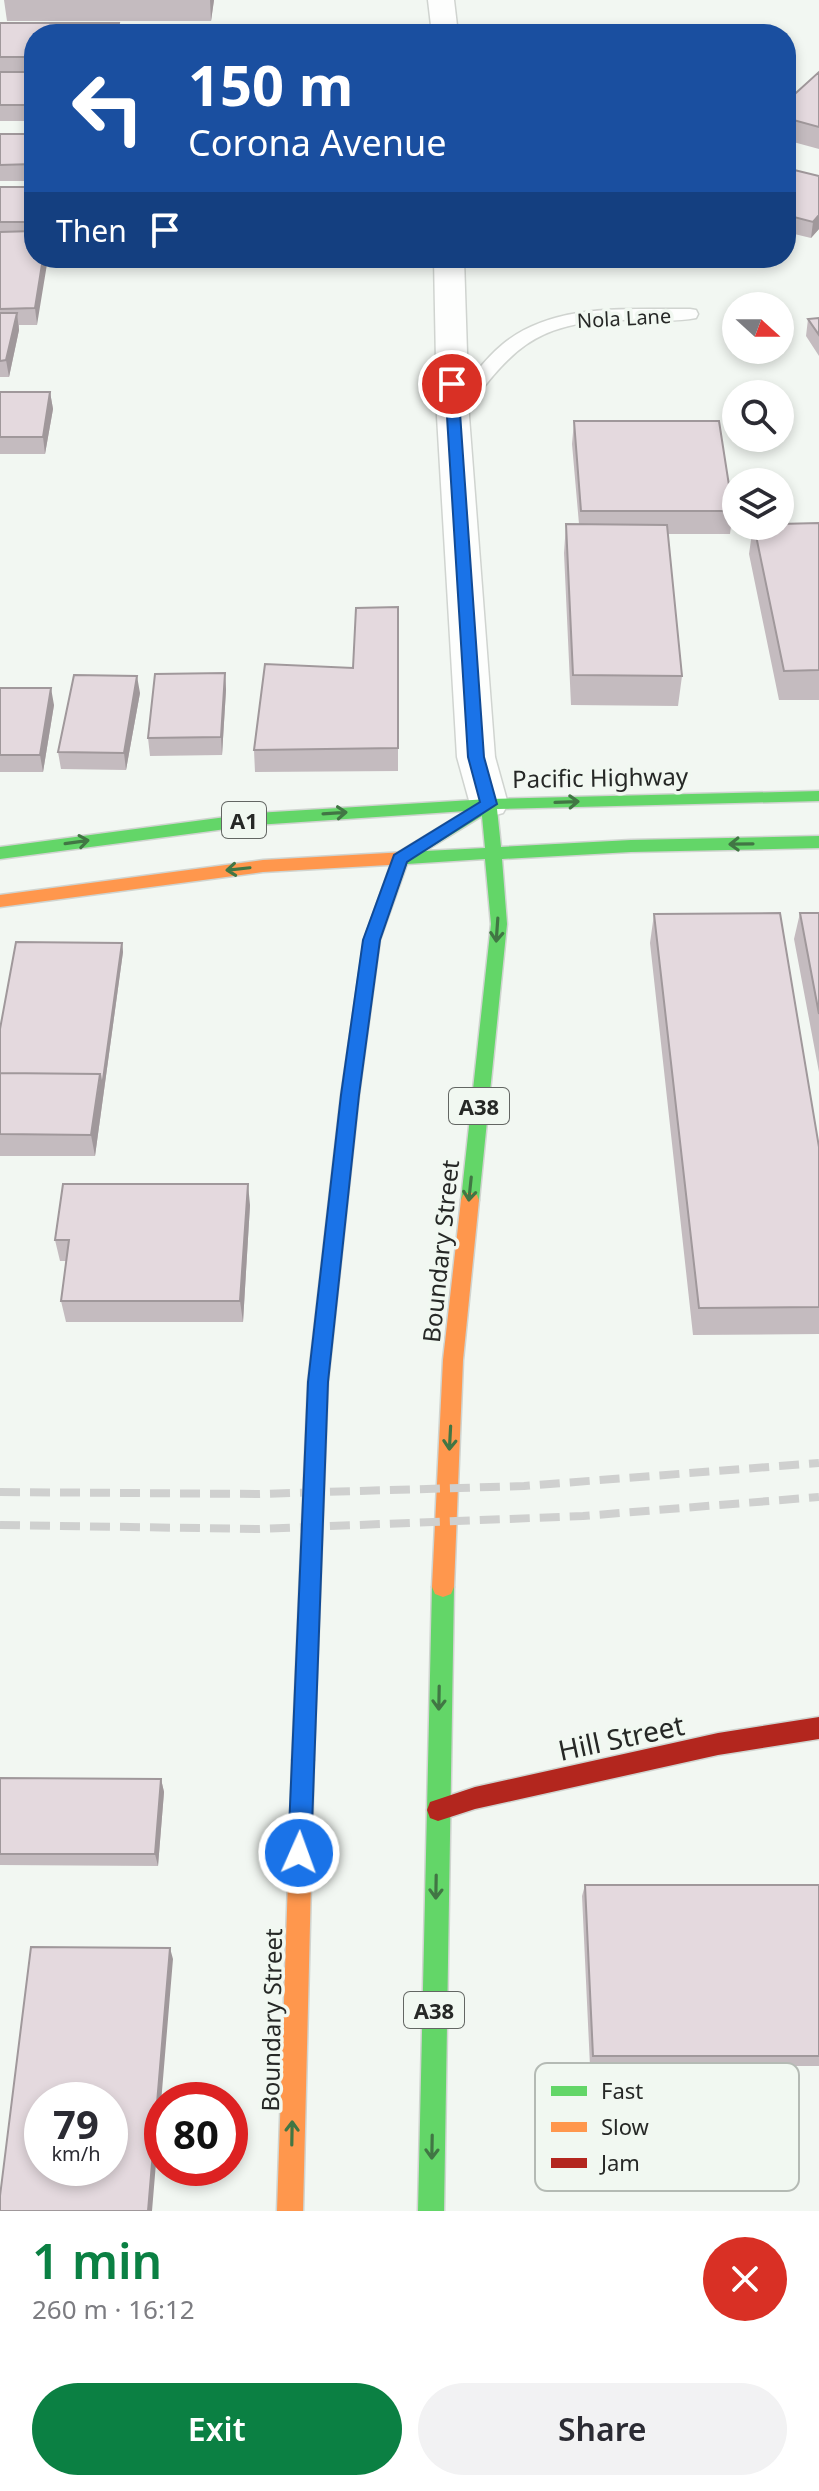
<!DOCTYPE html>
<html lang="en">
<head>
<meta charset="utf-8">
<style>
	body { margin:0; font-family:"Noto Sans",sans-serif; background:#f2f2f3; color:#2b2b33; height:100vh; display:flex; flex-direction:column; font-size:30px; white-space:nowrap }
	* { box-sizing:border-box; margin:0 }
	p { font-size:26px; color:#7c7c81 }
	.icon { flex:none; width:44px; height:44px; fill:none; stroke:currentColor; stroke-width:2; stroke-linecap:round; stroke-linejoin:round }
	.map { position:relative; height:2211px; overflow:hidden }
	.drawer { display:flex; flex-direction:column; background:#fff; flex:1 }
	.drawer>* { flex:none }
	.top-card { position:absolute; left:24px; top:24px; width:772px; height:244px; border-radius:32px; box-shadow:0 4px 12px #0003; background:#1a4fa0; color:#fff; overflow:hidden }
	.needle { width:52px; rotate:111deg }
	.tools { position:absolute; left:722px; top:292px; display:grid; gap:16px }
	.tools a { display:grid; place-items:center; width:72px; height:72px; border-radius:50%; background:#fff; box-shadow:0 4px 12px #0003; font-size:40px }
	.speed { position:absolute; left:24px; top:2082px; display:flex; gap:16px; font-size:40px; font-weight:700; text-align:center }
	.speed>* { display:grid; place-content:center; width:104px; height:104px; border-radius:50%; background:#fff; box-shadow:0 4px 12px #0003; line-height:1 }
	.speed small { font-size:20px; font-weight:400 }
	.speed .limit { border:12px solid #d22; background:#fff; color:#111 }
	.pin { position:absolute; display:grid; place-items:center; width:68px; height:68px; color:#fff; margin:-34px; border:4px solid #fff; border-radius:50%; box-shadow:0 2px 8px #0007 }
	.me { position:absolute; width:88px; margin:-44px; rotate:2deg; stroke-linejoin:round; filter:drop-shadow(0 0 6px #0008) }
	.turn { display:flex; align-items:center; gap:28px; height:168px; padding:0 32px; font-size:36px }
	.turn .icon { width:104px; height:104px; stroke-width:2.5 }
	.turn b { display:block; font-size:56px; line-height:68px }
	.then { display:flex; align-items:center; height:76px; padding:0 32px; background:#0003; gap:16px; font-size:30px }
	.round { display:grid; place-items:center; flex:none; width:84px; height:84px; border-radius:42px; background:#f2f2f3 }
	.head { display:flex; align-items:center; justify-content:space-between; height:136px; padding:0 32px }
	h1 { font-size:48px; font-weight:600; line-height:60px; color:#0b8043 }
	.primary-button { display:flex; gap:16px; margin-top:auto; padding:16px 32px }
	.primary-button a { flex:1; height:92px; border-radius:48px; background:#0b8043; color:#fff; font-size:32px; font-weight:600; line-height:92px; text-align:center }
	.primary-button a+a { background:#f2f2f3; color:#2b2b33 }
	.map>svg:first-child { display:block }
</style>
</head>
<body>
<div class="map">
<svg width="819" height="2211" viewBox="0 0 819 2211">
	<rect width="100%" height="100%" fill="#f2f7f2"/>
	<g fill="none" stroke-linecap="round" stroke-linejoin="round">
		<defs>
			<path id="lane" d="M690 309 696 310 698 314 696 318C673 323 646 319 622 320 532 322 510 351 459 420H447L444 416C462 391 480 363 503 344 554 302 629 310 690 309Z"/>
			<path id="street" d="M428 0H454L458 34H432Z
				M434 258H464L469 416 495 757 508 804 503 813 489 817 475 813 470 804 457 757 437 416Z"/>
			<path id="fast" d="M819 791V801L497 809 501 847 631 840 819 836V848L631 852 502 859 507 924 479 1200 477 1205H463L461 1200 491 924 485 859 407 864 380 940 359 1095 328 1382 314 1760 311 1768 303 1771 295 1768 292 1760 308 1382 341 1095 364 940 394 855 466 811 256 825 0 859V847L256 813 489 799ZM482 816 485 848 425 851Z
				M443 1577 451 1580 454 1587 444 2211H418L432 1587 435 1580Z"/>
			<path id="slow" d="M406 852 414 858 406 864 263 872 0 907V895L263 860Z
				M470 1192 477 1195 479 1200 463 1360 454 1587 451 1594 443 1597 435 1594 432 1587 443 1360 461 1200 463 1195Z
				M303 1749 311 1752 314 1760 303 2211H277L292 1760 295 1752Z"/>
			<path id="jam" d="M819 1717V1739L718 1755 475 1809 438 1821 430 1818 427 1810 430 1802 475 1787 718 1733Z"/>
		</defs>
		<!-- lane casing -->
		<use href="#lane" stroke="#d0d4d0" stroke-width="3"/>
		<!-- street casing -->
		<use href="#street" stroke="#d0d4d0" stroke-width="3"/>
		<!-- fast casing -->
		<use href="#fast" stroke="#d0d4d0" stroke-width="3"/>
		<!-- slow casing -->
		<use href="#slow" stroke="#d0d4d0" stroke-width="3"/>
		<!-- jam casing -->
		<use href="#jam" stroke="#d0d4d0" stroke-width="3"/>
		<!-- lane -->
		<use href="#lane" fill="#fdfefd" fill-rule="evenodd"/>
		<!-- street -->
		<use href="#street" fill="#fdfefd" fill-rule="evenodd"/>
		<!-- fast -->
		<use href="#fast" fill="#63d668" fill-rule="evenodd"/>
		<!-- slow -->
		<use href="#slow" fill="#ff974d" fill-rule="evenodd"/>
		<!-- jam -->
		<use href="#jam" fill="#b3261e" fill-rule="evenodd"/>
		<!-- rail -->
		<path stroke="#cfd0cf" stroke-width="8" stroke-dasharray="20 10" stroke-linecap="butt" d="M0 1492 258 1494 524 1486 819 1463
			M0 1525 257 1529 583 1516 819 1497"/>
	</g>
	<!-- wall -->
	<path fill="#c4bbbf" d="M4 0H214L211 21H7Z
		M0 23 34 34V121H0Z
		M819 72V149L786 140V102Z
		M0 134H34V181H0Z
		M786 168 819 176V229L811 238 786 232Z
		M0 187H34V258L37 325H19V330L9 377H0Z
		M819 318V356L806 336 808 319Z
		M0 392H50L53 409 45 454H0Z
		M574 421 733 511 730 534H668L682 676 678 706 571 705 564 553 566 524H579L572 444Z
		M819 523V700H779L749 554 753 526H780Z
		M398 607V771L255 772 254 750 353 668Z
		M225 673 226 690 222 755 150 756 148 738Z
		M0 688 54 705 43 772H0Z
		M140 693 126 770 61 769 58 752Z
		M800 913H819V1072L794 939Z
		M654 914 819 1147V1334L693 1335 650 943Z
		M122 943 123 952 95 1156H0V1029Z
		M250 1205 243 1322H66L61 1301 66 1261H60L55 1240Z
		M0 1778 161 1779 164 1792 158 1866 0 1865Z
		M585 1885H819V2066H590L582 1896Z"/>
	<!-- shaded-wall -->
	<path fill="#a0989b" d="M210 0H214L211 21Z
		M819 215V229L811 238 813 222Z
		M43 258H48L37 325 35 308Z
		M17 313 19 330 9 377 6 360Z
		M50 392 53 409 45 454 43 437Z
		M225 673 226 690 222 755 221 737Z
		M137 676 140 693 126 770 124 753Z
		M51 688 54 705 43 772 40 755Z
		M122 943 123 952 95 1156 91 1135Z
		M248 1184 250 1205 243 1322 240 1301Z
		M161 1779 164 1792 158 1866 155 1854Z
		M170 1948 173 1959 152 2211H148Z"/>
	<!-- building -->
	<path fill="#e4d9de" stroke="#a0989b" stroke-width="2" fill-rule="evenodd" d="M0 23H119L117 34H34V57H0Z
		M0 72H34V105H0Z
		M819 72V127L786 118V102Z
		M0 134H34V164L0 165Z
		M786 168 819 176V215L813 222 786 215Z
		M0 187H34V222H0Z
		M34 231V258H43L35 308 0 309V232Z
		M0 313H17L6 360 0 361Z
		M819 318V335L808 319Z
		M0 392H50L43 437H0Z
		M574 421H719L733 511H581Z
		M819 523V670L784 671 754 526H780V524Z
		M566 524 667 525 682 676 573 675Z
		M398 607V748L254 750 265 664 353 668 356 608Z
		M225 673 221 737 148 738 155 674Z
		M74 675 137 676 124 753 58 752Z
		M0 688H51L40 755H0Z
		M780 913 819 1147V1307L699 1308 654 914Z
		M800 913H819V1014Z
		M16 942 122 943 102 1087 100 1074 0 1073V1029Z
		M0 1073 100 1074 91 1135 0 1134Z
		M63 1184H248L240 1301H61L69 1240H55Z
		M0 1778 161 1779 155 1854H0Z
		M585 1885H819V2056H593Z
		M31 1947 170 1948 148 2211H0V2196ZM42 2100H110V2168H42Z"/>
	<!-- one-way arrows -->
	<defs><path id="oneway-shaft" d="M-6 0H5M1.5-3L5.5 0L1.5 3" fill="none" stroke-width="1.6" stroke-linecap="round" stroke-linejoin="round" transform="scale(2)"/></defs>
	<g stroke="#417644">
		<use href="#oneway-shaft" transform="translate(567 802) rotate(-2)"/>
		<use href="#oneway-shaft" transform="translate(335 813) rotate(-4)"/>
		<use href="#oneway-shaft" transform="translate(77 842) rotate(-8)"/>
		<use href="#oneway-shaft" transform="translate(741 844) rotate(179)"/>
		<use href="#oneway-shaft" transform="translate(238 869) rotate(174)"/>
		<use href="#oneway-shaft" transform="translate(497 930) rotate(94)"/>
		<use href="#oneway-shaft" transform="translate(470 1189) rotate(96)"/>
		<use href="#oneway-shaft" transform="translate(450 1438) rotate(93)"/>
		<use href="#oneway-shaft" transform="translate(439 1698) rotate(91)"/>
		<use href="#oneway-shaft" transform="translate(436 1887) rotate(91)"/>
		<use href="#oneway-shaft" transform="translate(292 2133) rotate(-89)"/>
		<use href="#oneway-shaft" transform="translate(432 2147) rotate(91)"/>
	</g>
	<!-- route -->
	<path fill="#1a73e8" stroke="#114b97" stroke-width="2" d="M452 380 458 384 484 757 497 804 407 862 380 940 359 1095 328 1382 311 1853 308 1862 299 1865 291 1862 288 1853 308 1382 341 1095 363 940 394 855 480 802 468 757 445 384Z"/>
	<g text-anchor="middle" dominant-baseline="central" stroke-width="7" stroke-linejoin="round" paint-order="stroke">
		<!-- far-street labels -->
		<g font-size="20" fill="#262826" stroke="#f1f8f1">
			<text transform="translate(624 318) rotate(-3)">Nola Lane</text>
		</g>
		<!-- shield labels -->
		<g fill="#f1f8f1" stroke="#636663" stroke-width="2">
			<rect x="222" y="802" width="44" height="36" rx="6"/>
			<rect x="449" y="1088" width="60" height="36" rx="6"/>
			<rect x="404" y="1992" width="60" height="36" rx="6"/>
		</g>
		<g font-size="22" font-weight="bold" fill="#262826">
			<text x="244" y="820">A1</text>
			<text x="479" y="1106">A38</text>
			<text x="434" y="2010">A38</text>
		</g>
		<!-- street labels -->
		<g font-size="24" fill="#262826" stroke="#f1f8f1">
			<text transform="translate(600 777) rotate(-1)">Pacific Highway</text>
			<text transform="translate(440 1251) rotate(-84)">Boundary Street</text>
			<text transform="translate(271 2020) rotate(-89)">Boundary Street</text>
		</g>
		<!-- near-street labels -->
		<g font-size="28" fill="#262826" stroke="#f1f8f1">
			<text transform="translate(621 1737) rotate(-12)">Hill Street</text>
		</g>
	</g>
	<!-- legend -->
	<rect x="535" y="2063" width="264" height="128" rx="12" fill="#f1f8f1" stroke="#b4bab4" stroke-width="2"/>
	<rect x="551" y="2086" width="36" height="10" fill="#63d668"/>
	<rect x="551" y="2122" width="36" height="10" fill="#ff974d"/>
	<rect x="551" y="2158" width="36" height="10" fill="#b3261e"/>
	<g font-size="22" fill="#262826">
		<text x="601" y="2099">Fast</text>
		<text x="601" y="2135">Slow</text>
		<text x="601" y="2171">Jam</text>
	</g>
</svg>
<div class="tools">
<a><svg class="needle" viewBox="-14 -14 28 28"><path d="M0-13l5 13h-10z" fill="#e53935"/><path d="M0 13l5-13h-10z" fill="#7c7c81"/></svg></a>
<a><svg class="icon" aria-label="search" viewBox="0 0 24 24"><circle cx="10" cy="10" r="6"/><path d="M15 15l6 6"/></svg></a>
<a><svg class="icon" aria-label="layers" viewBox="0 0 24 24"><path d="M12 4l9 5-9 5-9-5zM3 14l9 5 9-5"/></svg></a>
</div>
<div class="speed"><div>79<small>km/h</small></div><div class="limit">80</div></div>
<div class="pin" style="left:452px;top:384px;background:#d93025"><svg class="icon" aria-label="arrive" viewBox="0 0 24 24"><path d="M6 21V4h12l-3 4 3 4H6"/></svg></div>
<svg class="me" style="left:299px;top:1853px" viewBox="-20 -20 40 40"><circle r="17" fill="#1a73e8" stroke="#fff" stroke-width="3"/><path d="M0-11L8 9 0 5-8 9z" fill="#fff"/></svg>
<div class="top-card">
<div class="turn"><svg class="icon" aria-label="left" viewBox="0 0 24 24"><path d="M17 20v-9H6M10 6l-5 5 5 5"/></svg><div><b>150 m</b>Corona Avenue</div></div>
<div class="then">Then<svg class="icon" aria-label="arrive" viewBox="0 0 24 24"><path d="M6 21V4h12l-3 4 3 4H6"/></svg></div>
</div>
</div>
<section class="drawer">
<div class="head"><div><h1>1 min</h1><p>260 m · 16:12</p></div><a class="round" style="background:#d93025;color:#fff"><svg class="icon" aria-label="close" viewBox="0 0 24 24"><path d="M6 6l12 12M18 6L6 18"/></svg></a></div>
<div class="primary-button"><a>Exit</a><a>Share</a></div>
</section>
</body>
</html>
